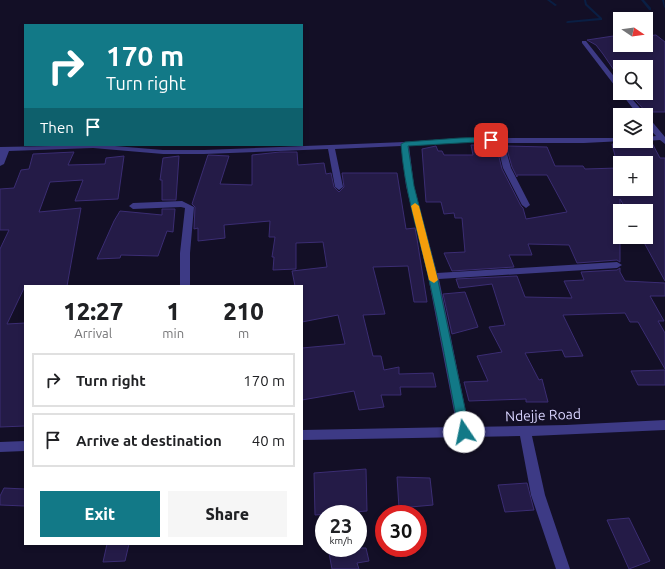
<!DOCTYPE html>
<html lang="en">
<head>
<meta charset="utf-8">
<style>
	body { margin:0; font-family:Ubuntu,sans-serif; background:#f6f6f6; color:#202124; height:100vh; display:flex; flex-direction:column; font-size:15px; white-space:nowrap }
	* { box-sizing:border-box; margin:0 }
	p { font-size:13px; color:#757577 }
	.icon { flex:none; width:22px; height:22px; fill:none; stroke:currentColor; stroke-width:2; stroke-linecap:round; stroke-linejoin:round }
	.map { position:relative; flex:1; overflow:hidden }
	.drawer { position:absolute; left:24px; top:285px; width:279px; height:260px; display:flex; flex-direction:column; background:#fff; border-radius:0px; box-shadow:0 2px 6px #0003 }
	.drawer>* { flex:none }
	.top-card { position:absolute; left:24px; top:24px; width:279px; height:122px; border-radius:0px; box-shadow:0 2px 6px #0003; background:#127987; color:#fff; overflow:hidden }
	.needle { width:26px; rotate:103deg }
	.buttons { position:absolute; left:613px; top:12px; display:grid; gap:8px }
	.buttons a { display:grid; place-items:center; width:40px; height:40px; border-radius:0px; background:#fff; box-shadow:0 2px 6px #0003; font-size:20px }
	.speed { position:absolute; left:315px; top:505px; display:flex; gap:8px; font-size:20px; font-weight:700; text-align:center }
	.speed>* { display:grid; place-content:center; width:52px; height:52px; border-radius:50%; background:#fff; box-shadow:0 2px 6px #0003; line-height:1 }
	.speed small { font-size:10px; font-weight:400 }
	.speed .limit { border:6px solid #d22; background:#fff; color:#111 }
	.pin { position:absolute; display:grid; place-items:center; width:34px; height:34px; color:#fff; margin:-17px; border-radius:8px; box-shadow:0 2px 6px #0006 }
	.me { position:absolute; width:44px; margin:-22px; rotate:349deg; stroke-linejoin:round; filter:drop-shadow(0 0 3px #0008) }
	.turn { display:flex; align-items:center; gap:14px; height:84px; padding:0 16px; font-size:18px }
	.turn .icon { width:52px; height:52px; stroke-width:2.5 }
	.turn b { display:block; font-size:28px; line-height:34px }
	.then { display:flex; align-items:center; height:38px; padding:0 16px; background:#0003; gap:8px; font-size:15px }
	.eta { display:flex; justify-content:space-evenly; align-items:center; height:68px; text-align:center }
	.eta b { font-size:24px; font-weight:800; line-height:28px }
	.button { display:flex; gap:8px; margin-top:auto; padding:8px 16px }
	.button a { flex:1; height:46px; border-radius:0px; background:#127987; color:#fff; font-size:16px; font-weight:800; line-height:46px; text-align:center }
	.button a+a { background:#f6f6f6; color:#202124 }
	ul { padding:0; list-style:none }
	li { display:flex; align-items:center; gap:12px; height:54px; margin:0 8px 6px; padding:0 8px; border:2px solid #e0e0e0; border-radius:0px }
	li div { flex:1 }
	li b { display:block; font-size:15px }
	li em { font-style:normal }
	.map>svg:first-child { display:block }
</style>
</head>
<body>
<div class="map">
<svg width="665" height="569" viewBox="0 0 665 569">
	<rect width="100%" height="100%" fill="#130f26"/>
	<g fill="none" stroke-linecap="round" stroke-linejoin="round">
		<!-- stream -->
		<path fill="#0a1f44" fill-rule="evenodd" d="M547 0H550L557 5 555 6Z
			M584 0H586L587 4 602 18V20L567 23 566 22 568 21 599 18 585 5Z
			M641 0H644L651 8V10H649Z
			M662 0H664L665 8 664 7Z"/>
	</g>
	<!-- building -->
	<path fill="#241b47" stroke="#3b2d73" fill-rule="evenodd" d="M620 35V45H646V36L656 35 665 42V112H646L629 93H646V67H620V79L603 54 596 45 587 40Z
		M620 143H652L660 158H665V281L641 237H646V211H627L620 199V262L617 260 577 263 569 245 528 244 532 255H509L514 267 452 271 444 253 465 252 462 218H455L454 213 444 214 441 202H426L422 149 436 146 438 151H442L444 155H473L471 145H496L502 169 521 206 523 208 526 219 567 212 547 175H517V177L512 167 506 146 547 147 555 166H583L585 169 618 168 612 144H621ZM620 163H646V189H620Z
		M74 152 68 165 105 164 106 158 124 156 118 199 75 201 83 180 50 182 39 212 81 208 67 286H25L7 324 25 323V426L0 427V249L9 230H0V189L14 188 21 170 29 169 33 154Z
		M280 152H297L298 165 324 163 326 174 331 173 334 187 339 192 344 187 342 173H397L406 229 415 228 417 239 427 302H414L408 266 373 267 385 314 363 315 373 356H381L384 370 399 367V374L433 373 436 387H400L401 395H381L384 407 359 410 354 391 302 400V348L345 344 338 315 302 322V286H295L292 271 327 267 323 242 296 243V269L273 270 274 257H272L275 237H269L270 221 224 225 225 238 198 241V228L194 229 195 207 192 204 208 155 229 156 220 184 252 185V155Z
		M179 156 176 200H162V180H160L163 158Z
		M162 209H175L173 232 167 231 158 256 121 255 120 258 97 259 114 221 120 211 162 215Z
		M620 268V272L625 281 665 283V296H650L664 321H658L665 333V369L638 322H630L625 313 563 315 583 356 565 357 562 350 525 353 539 380 542 379 548 402H526V399L469 401 464 382 488 381 477 356 502 352 489 327 505 325 492 284 459 288 456 279 517 276 525 297 572 298 564 281 584 280 581 272 617 270Z
		M465 292 478 327 452 334 443 294Z
		M665 370V385H638L631 371Z
		M366 469 367 511 315 515 314 473Z
		M397 477 430 478 433 505 399 508Z
		M527 483 534 510 505 512 498 485Z
		M4 488 25 489V506L0 505V496Z
		M629 518 650 561 629 569 607 520Z
		M107 544H129L125 561 103 562Z
		M328 548H366L369 561 357 563 359 569H332Z"/>
	<g fill="none" stroke-linecap="round" stroke-linejoin="round">
		<!-- minor -->
		<path fill="#3d3a85" fill-rule="evenodd" d="M582 41H586L620 84V91L618 90 582 43Z
			M620 92 627 93 646 115H638Z
			M646 118H649L665 137V144L660 140 646 141H645L646 137 656 136 646 125Z
			M460 138H620V141H623L584 143H504L511 168 530 205 526 208 522 205 503 168 497 143 460 142 409 146 414 186 437 273 617 262 622 265 617 268 439 279 469 427 566 425 665 420V430L532 436 545 495 570 569H556L531 495 520 436 302 440V430L457 427 428 276 406 186 401 146 335 149 343 187 339 190 335 187 328 149 204 154H163L93 148 9 151 4 164 0 166V147L103 145 163 150H204L405 142Z
			M182 201 194 207 190 253V286H180V253L185 208 181 207 133 209 129 206 133 203Z
			M25 441V451L0 452V442Z"/>
	</g>
	<!-- route -->
	<path fill="#127987" stroke="#0c4f58" d="M491 137 494 138V141L408 146 414 186 437 276 470 432 468 435 464 436 460 435 459 432C449 380 440 327 428 275 418 232 404 189 401 144L405 142 460 138Z"/>
	<!-- slow -->
	<path fill="#f59e0b" d="M415 203 419 206 438 280 434 283 429 280 411 206Z"/>
	<g text-anchor="middle" dominant-baseline="central" stroke-width="4" stroke-linejoin="round" paint-order="stroke">
		<!-- near-street labels -->
		<g font-size="14" fill="#d9d4ff" stroke="#130f26">
			<text transform="translate(543 415) rotate(-2)">Ndejje Road</text>
		</g>
	</g>
</svg>
<div class="buttons">
<a><svg class="needle" viewBox="-14 -14 28 28"><path d="M0-13l5 13h-10z" fill="#e53935"/><path d="M0 13l5-13h-10z" fill="#757577"/></svg></a>
<a><svg class="icon" aria-label="search" viewBox="0 0 24 24"><circle cx="10" cy="10" r="6"/><path d="M15 15l6 6"/></svg></a>
<a><svg class="icon" aria-label="layers" viewBox="0 0 24 24"><path d="M12 4l9 5-9 5-9-5zM3 14l9 5 9-5"/></svg></a>
<a>+</a>
<a>−</a>
</div>
<div class="speed"><div>23<small>km/h</small></div><div class="limit">30</div></div>
<div class="pin" style="left:491px;top:140px;background:#d93025"><svg class="icon" aria-label="arrive" viewBox="0 0 24 24"><path d="M6 21V4h12l-3 4 3 4H6"/></svg></div>
<svg class="me" style="left:464px;top:432px" viewBox="-20 -20 40 40"><circle r="19" fill="#fff"/><path d="M0-13L10 11 0 6-10 11z" fill="#127987"/></svg>
<div class="top-card">
<div class="turn"><svg class="icon" aria-label="right" viewBox="0 0 24 24"><path d="M7 20v-9h11M14 6l5 5-5 5"/></svg><div><b>170 m</b>Turn right</div></div>
<div class="then">Then<svg class="icon" aria-label="arrive" viewBox="0 0 24 24"><path d="M6 21V4h12l-3 4 3 4H6"/></svg></div>
</div>
<section class="drawer">
<div class="eta">
<div><b>12:27</b><p>Arrival</p></div>
<div><b>1</b><p>min</p></div>
<div><b>210</b><p>m</p></div>
</div>
<ul>
<li><svg class="icon" aria-label="right" viewBox="0 0 24 24"><path d="M7 20v-9h11M14 6l5 5-5 5"/></svg><div><b>Turn right</b></div><em>170 m</em></li>
<li><svg class="icon" aria-label="arrive" viewBox="0 0 24 24"><path d="M6 21V4h12l-3 4 3 4H6"/></svg><div><b>Arrive at destination</b></div><em>40 m</em></li>
</ul>
<div class="button"><a>Exit</a><a>Share</a></div>
</section>
</div>
</body>
</html>
